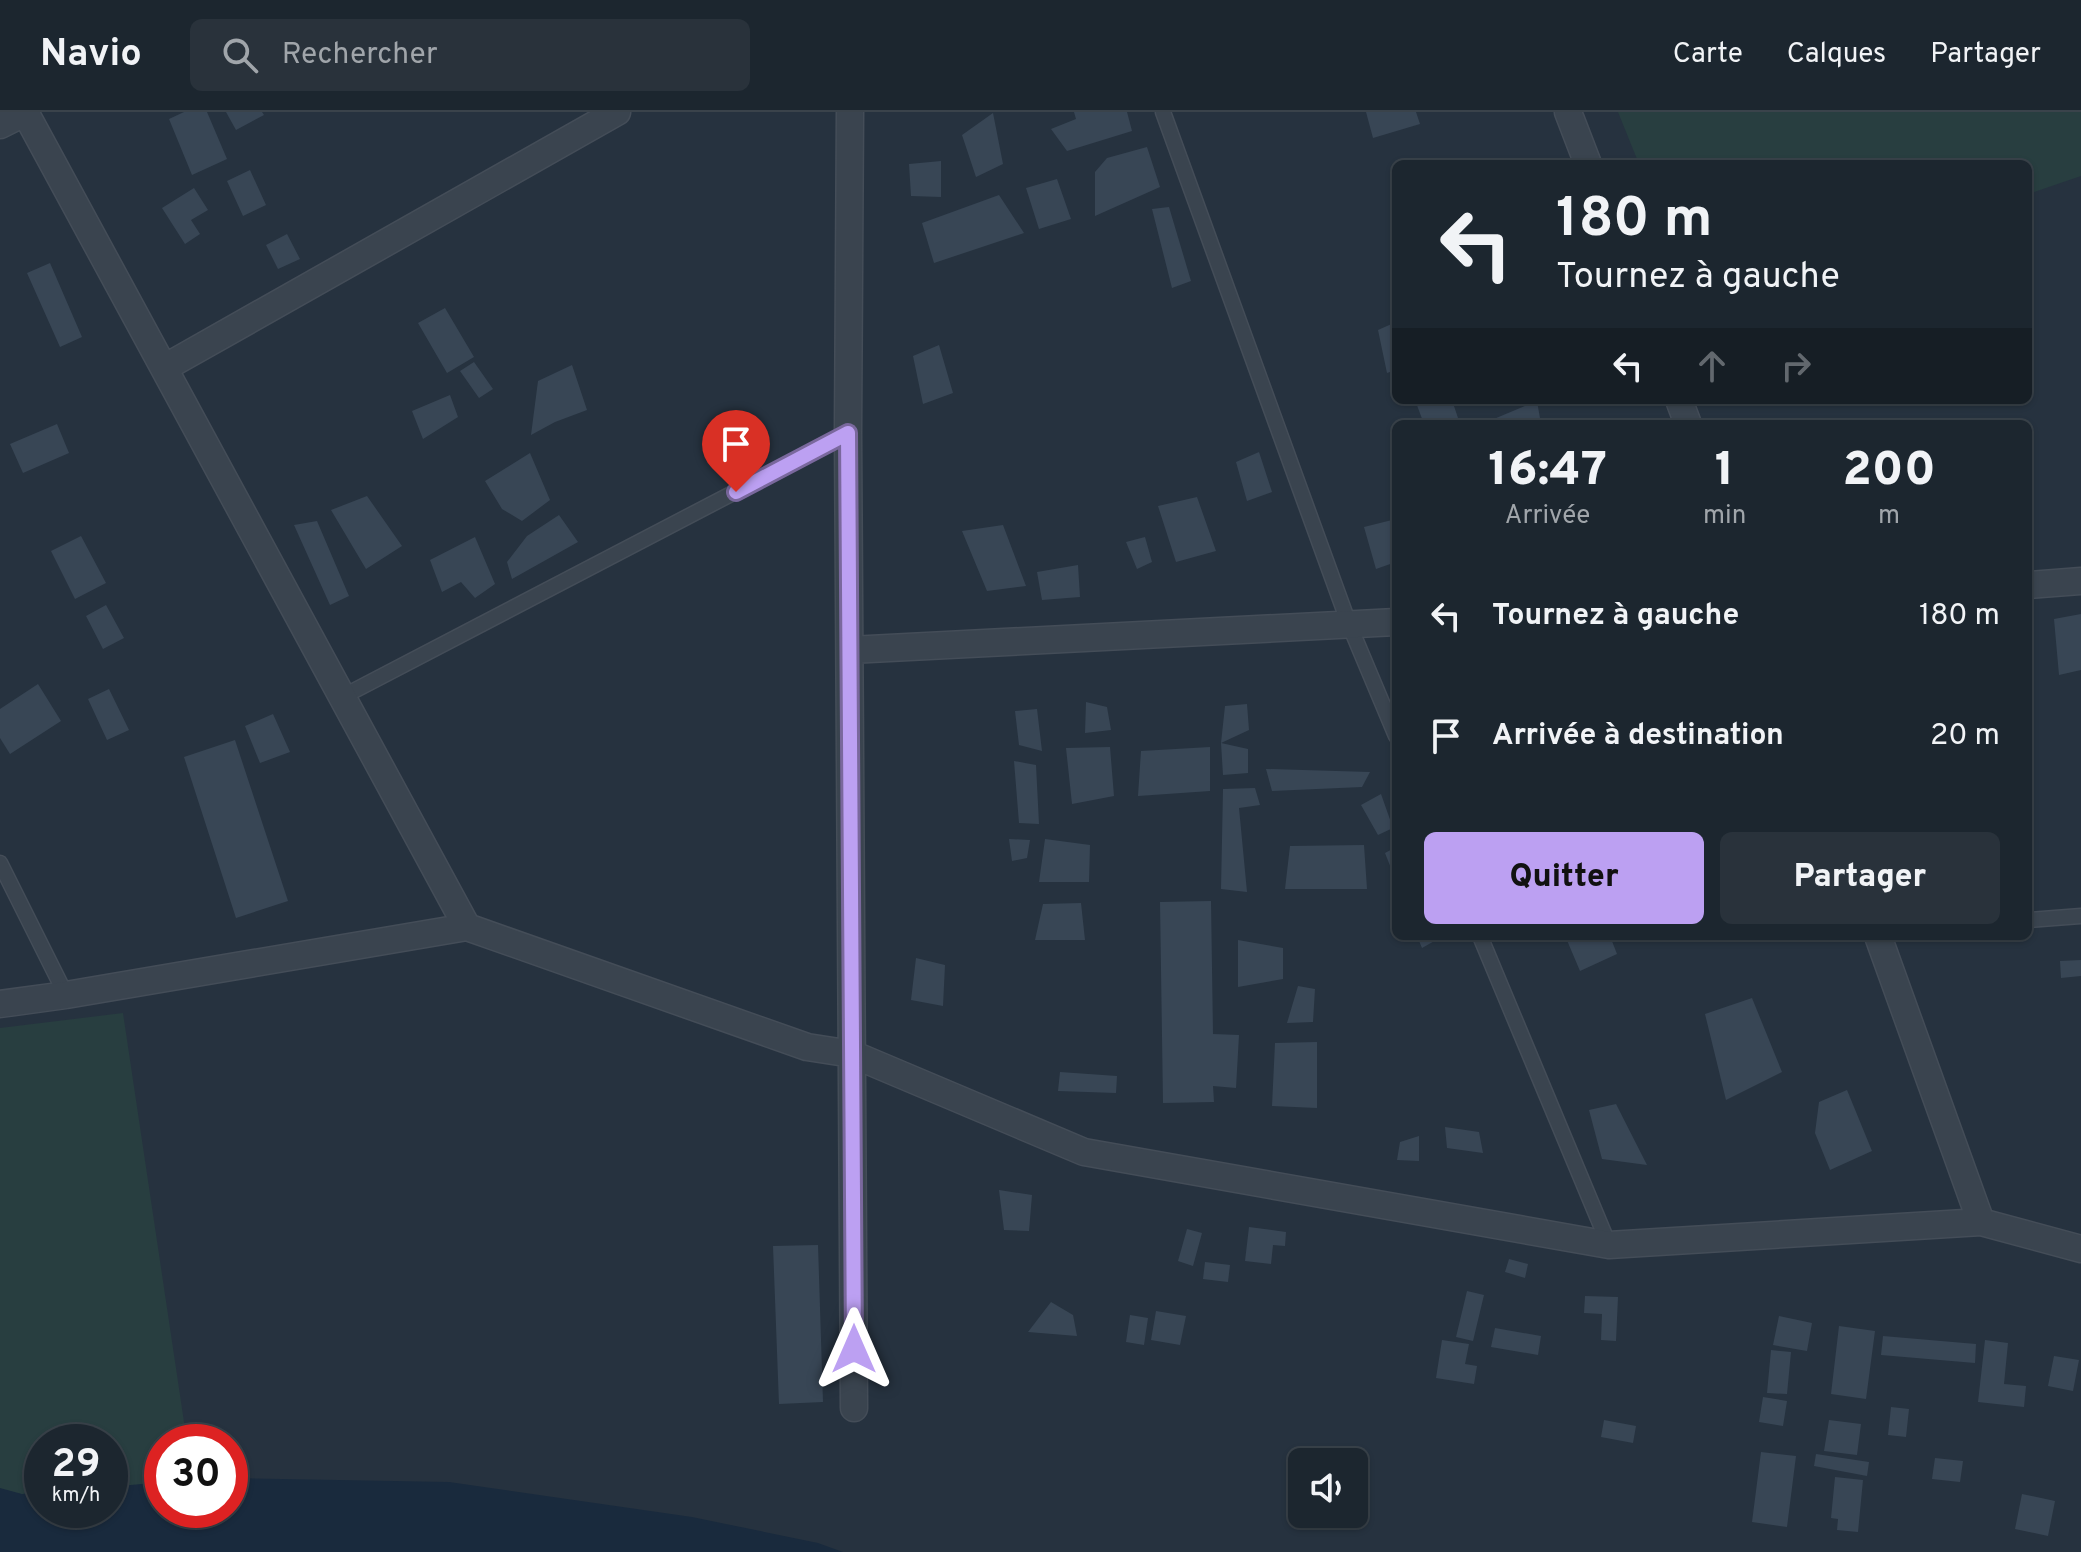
<!DOCTYPE html>
<html lang="fr">
<head>
<meta charset="utf-8">
<style>
	body { margin:0; font-family:Overpass,sans-serif; background:#29323b; color:#f1f3f6; height:100vh; display:flex; flex-direction:column; font-size:30px; white-space:nowrap }
	* { box-sizing:border-box; margin:0 }
	p { font-size:26px; color:#a0a5aa }
	.icon { flex:none; width:44px; height:44px; fill:none; stroke:currentColor; stroke-width:2; stroke-linecap:round; stroke-linejoin:round }
	.map { position:relative; flex:1; overflow:hidden }
	.side { position:absolute; left:1392px; top:308px; width:640px; height:520px; display:flex; flex-direction:column; background:#1c262f; border-radius:12px; box-shadow:0 2px 6px #0004,0 0 0 2px #3a434b }
	.side>* { flex:none }
	.banner { position:absolute; left:1392px; top:48px; width:640px; height:244px; border-radius:12px; box-shadow:0 2px 6px #0004,0 0 0 2px #3a434b; background:#1c262f; color:#f1f3f6; overflow:hidden }
	.buttons { position:absolute; left:1288px; top:1336px; display:grid; gap:16px }
	.buttons a { display:grid; place-items:center; width:80px; height:80px; border-radius:12px; background:#1c262f; box-shadow:0 2px 6px #0004,0 0 0 2px #3a434b; font-size:40px }
	.speed { position:absolute; left:24px; top:1312px; display:flex; gap:16px; font-size:40px; font-weight:700; text-align:center }
	.speed>* { display:grid; place-content:center; width:104px; height:104px; border-radius:50%; background:#1c262f; box-shadow:0 2px 6px #0004,0 0 0 2px #3a434b; line-height:1 }
	.speed small { font-size:20px; font-weight:400 }
	.speed .limit { border:12px solid #d22; background:#fff; color:#111 }
	.pin { position:absolute; display:grid; place-items:center; width:68px; height:68px; color:#fff; margin:-82px -34px; border-radius:50% 50% 50% 0; rotate:-45deg; box-shadow:0 0 8px #0007 }
	.pin .icon { rotate:45deg }
	.me { position:absolute; width:88px; margin:-44px; rotate:0deg; stroke-linejoin:round; filter:drop-shadow(0 0 6px #0008) }
	.turn { display:flex; align-items:center; gap:28px; height:168px; padding:0 32px; font-size:36px }
	.turn .icon { width:104px; height:104px; stroke-width:2.5 }
	.turn b { display:block; font-size:56px; line-height:68px }
	.lanes { display:flex; align-items:center; height:76px; padding:0 32px; background:#0003; justify-content:center; gap:40px; direction:ltr }
	.lanes .off { opacity:.35 }
	.eta { display:flex; justify-content:space-evenly; align-items:center; height:136px; text-align:center }
	.eta b { font-size:48px; font-weight:800; line-height:56px }
	.button { display:flex; gap:16px; margin-top:auto; padding:16px 32px }
	.button a { flex:1; height:92px; border-radius:12px; background:#bca0f2; color:#111; font-size:32px; font-weight:800; line-height:92px; text-align:center }
	.button a+a { background:#29323b; color:#f1f3f6 }
	ul { padding:0; list-style:none }
	li { display:flex; align-items:center; gap:24px; height:120px; padding:0 32px }
	li div { flex:1 }
	li b { display:block; font-size:30px }
	li em { font-style:normal }
	header { display:flex; align-items:center; gap:48px; box-sizing:border-box; height:112px; padding:0 40px; background:#1c262f; border-bottom:2px solid #3a434b }
	header strong { font-size:38px }
	nav { display:flex; gap:44px; margin-inline-start:auto; font-size:28px }
	.search { width:560px; height:72px; background:#29323b; display:flex; align-items:center; gap:20px; box-sizing:border-box; padding:0 28px; border-radius:12px; color:#a0a5aa; font-size:30px }
	.map>svg:first-child { display:block }
</style>
</head>
<body>
<header>
<strong>Navio</strong>
<div class="search"><svg class="icon" aria-label="search" viewBox="0 0 24 24"><circle cx="10" cy="10" r="6"/><path d="M15 15l6 6"/></svg>Rechercher</div>
<nav><a>Carte</a><a>Calques</a><a>Partager</a></nav>
</header>
<div class="map">
<svg width="2081" height="1440" viewBox="0 0 2081 1440">
	<rect width="100%" height="100%" fill="#26323f"/>
	<!-- green -->
	<path fill="#283e40" fill-rule="evenodd" d="M1618 0H2081V64L2028 82V52H1639Z
		M123 901 187 1330H162V1391L0 1418V916ZM42 1330H110V1398H42Z"/>
	<!-- water -->
	<path fill="#192a3d" d="M230 1366 449 1370 692 1405 818 1431 843 1440H0V1376L22 1382 42 1380V1398H110V1375L162 1370V1398H230Z"/>
	<!-- building -->
	<path fill="#384655" d="M184 0H207L227 47 192 63 169 7Z
		M226 0H262L264 3 236 18Z
		M1074 0H1127L1132 19 1067 39 1051 17 1076 7Z
		M1366 0H1416L1420 12 1373 26Z
		M993 1 1003 52 976 65 962 23Z
		M1147 35 1160 75 1095 104V60L1107 46Z
		M941 49V85L911 84 909 52Z
		M250 58 266 93 243 104 227 69Z
		M1057 67 1071 107 1039 117 1026 76Z
		M194 76 208 98 191 108 200 122 185 132 162 96Z
		M999 83 1024 121 934 151 922 111Z
		M1169 95 1191 169 1172 176 1152 97Z
		M287 122 300 147 278 157 266 133Z
		M50 151 82 225 60 235 27 161Z
		M445 196 474 245 447 261 418 211Z
		M1396 210V258L1387 261 1378 218Z
		M939 233 953 281 923 292 913 244Z
		M474 250 493 277 479 286 460 259Z
		M572 253 587 298 555 310 531 323 538 269Z
		M450 283 458 305 423 327 412 299Z
		M1415 288H1452L1460 312H1424Z
		M1537 289 1541 312H1482Z
		M57 312 69 341 23 361 10 332Z
		M1259 340 1272 380 1247 389 1236 350Z
		M530 341 550 388 522 409 502 397 485 369Z
		M367 384 402 434 366 457 331 398Z
		M1197 385 1216 439 1176 450 1158 394Z
		M559 403 578 430 512 467 507 450 527 424Z
		M1396 407V450L1376 457 1364 415Z
		M317 409 349 484 330 493 294 413Z
		M1003 413 1026 474 987 479 962 419Z
		M81 424 106 471 75 487 51 439Z
		M475 425 495 472 475 486 461 470 442 480 430 448Z
		M1145 425 1152 450 1137 457 1126 430Z
		M1078 453 1080 485 1042 488 1037 460Z
		M106 493 124 526 103 537 86 504Z
		M2081 502V558L2059 563 2054 507Z
		M38 572 61 609 10 642 0 626V597Z
		M109 577 129 618 107 628 88 587Z
		M1086 590 1107 595 1111 618 1085 621Z
		M1247 592 1249 618 1221 631 1248 637V661L1223 663 1221 631 1225 594Z
		M1037 597 1042 639 1019 633 1015 599Z
		M273 602 290 640 260 651 245 614Z
		M235 628 288 789 236 806 184 645Z
		M1110 635 1114 684 1072 692 1066 636Z
		M1210 635V679L1138 684 1141 639Z
		M1014 649 1036 653 1039 712 1019 711Z
		M1266 657 1370 660 1362 675 1272 679Z
		M1255 676 1260 693 1239 696 1247 780 1221 777 1223 677Z
		M1381 682 1393 716 1378 723 1361 693Z
		M1009 727 1030 728 1027 746 1012 749Z
		M1045 727 1090 733 1089 770H1039Z
		M1364 733 1367 777H1285L1290 734Z
		M1396 735V769L1385 741Z
		M1211 789 1213 922 1239 923 1236 976 1213 974 1214 990 1163 991 1160 790Z
		M1081 791 1085 828H1035L1043 792Z
		M1417 824H1437L1438 827 1422 836Z
		M1573 824H1610L1617 842 1580 859 1566 826Z
		M1238 828 1283 836V867L1238 875Z
		M916 846 945 853 943 894 911 888Z
		M2081 848V864L2061 866 2060 849Z
		M1298 874 1315 877 1313 910 1287 911Z
		M1752 886 1782 960 1726 988 1705 902Z
		M1317 930V996L1272 994 1275 931Z
		M1060 960 1117 964 1116 981 1058 979Z
		M1847 978 1872 1039 1830 1058 1815 1021 1819 990Z
		M1616 992 1647 1053 1602 1047 1589 998Z
		M1445 1015 1479 1020 1483 1041 1447 1036Z
		M1419 1024V1049L1397 1048 1400 1030Z
		M999 1078 1032 1083 1029 1119 1004 1118Z
		M1249 1115 1286 1120 1285 1134 1273 1133 1271 1152 1245 1149Z
		M1187 1117 1202 1121 1193 1154 1178 1149Z
		M818 1133 823 1290 779 1292 773 1134Z
		M1509 1147 1528 1152 1525 1166 1505 1160Z
		M1205 1150 1230 1153 1228 1170 1203 1167Z
		M1467 1179 1484 1183 1473 1229 1456 1225Z
		M1585 1184 1618 1185 1616 1229 1601 1228 1602 1202 1584 1201Z
		M1051 1190 1073 1203 1077 1224 1028 1220Z
		M1156 1199 1186 1204 1180 1233 1151 1228Z
		M1130 1203 1148 1206 1144 1233 1126 1230Z
		M1779 1204 1812 1211 1807 1239 1773 1233Z
		M1839 1214 1875 1219 1866 1287 1831 1282Z
		M1495 1216 1541 1224 1538 1243 1491 1235Z
		M1883 1224 1976 1232 1975 1251 1881 1243Z
		M1442 1228 1469 1232 1465 1252 1477 1254 1474 1272 1436 1266Z
		M1985 1228 2008 1231 2004 1272 2026 1274 2024 1295 1978 1290Z
		M1771 1238 1791 1240 1787 1282 1767 1281Z
		M2054 1244 2079 1248 2073 1279 2048 1274Z
		M1763 1285 1787 1289 1783 1314 1759 1310Z
		M1891 1295 1909 1297 1906 1325 1888 1323Z
		M1604 1308 1636 1314 1633 1331 1601 1325Z
		M1829 1308 1861 1312 1857 1343 1824 1339Z
		M1761 1340 1796 1344 1787 1415 1752 1410Z
		M1816 1342 1869 1350 1867 1364 1814 1354Z
		M1935 1346 1963 1349 1960 1370 1932 1367Z
		M1835 1365 1863 1368 1858 1420 1837 1418 1838 1407 1831 1406Z
		M2022 1382 2055 1389 2048 1424 2015 1417Z"/>
	<g fill="none" stroke-linecap="round" stroke-linejoin="round">
		<defs>
			<path id="lane" d="M1163 0 1349 512 1396 624
				M342 585 848 321
				M0 751 66 883
				M2028 808 2081 804
				M1480 824 1609 1133"/>
			<path id="street" d="M25 0 467 815
				M850 0 848 321 854 1296
				M1568 0 1588 52
				M0 13 26 0
				M164 256 617 0
				M1679 288 1688 312
				M2028 473 2081 469
				M850 538 1396 510
				M1878 824 1981 1110
				M0 892 66 883 467 815 807 935 852 942 1084 1040 1609 1133 1981 1110 2081 1137"/>
		</defs>
		<!-- lane casing -->
		<use href="#lane" stroke="#444d58" stroke-width="17"/>
		<!-- street casing -->
		<use href="#street" stroke="#444d58" stroke-width="29"/>
		<!-- lane -->
		<use href="#lane" stroke="#3a444f" stroke-width="14"/>
		<!-- street -->
		<use href="#street" stroke="#3a444f" stroke-width="26"/>
	</g>
	<g fill="none" stroke-linecap="round" stroke-linejoin="round">
		<defs>
			<path id="route" d="M736 380 848 321 854 1237"/>
		</defs>
		<!-- route casing -->
		<use href="#route" stroke="#7a689d" stroke-width="20"/>
		<!-- route -->
		<use href="#route" stroke="#bca0f2" stroke-width="14"/>
	</g>
</svg>
<div class="buttons">
<a><svg class="icon" aria-label="sound" viewBox="0 0 24 24"><path d="M4 9h4l5-4v14l-5-4H4zM17 9q2 3 0 6"/></svg></a>
</div>
<div class="speed"><div>29<small>km/h</small></div><div class="limit">30</div></div>
<div class="pin" style="left:736px;top:380px;background:#d93025"><svg class="icon" aria-label="arrive" viewBox="0 0 24 24"><path d="M6 21V4h12l-3 4 3 4H6"/></svg></div>
<svg class="me" style="left:854px;top:1237px" viewBox="-20 -20 40 40"><path d="M0-17L14 15 0 8-14 15z" fill="#bca0f2" stroke="#fff" stroke-width="4"/></svg>
<div class="banner">
<div class="turn"><svg class="icon" aria-label="left" viewBox="0 0 24 24"><path d="M17 20v-9H6M10 6l-5 5 5 5"/></svg><div><b>180 m</b>Tournez à gauche</div></div>
<div class="lanes"><svg class="icon" aria-label="left" viewBox="0 0 24 24"><path d="M17 20v-9H6M10 6l-5 5 5 5"/></svg><svg class="icon off" aria-label="ahead" viewBox="0 0 24 24"><path d="M12 20V5M6 11l6-6 6 6"/></svg><svg class="icon off" aria-label="right" viewBox="0 0 24 24"><path d="M7 20v-9h11M14 6l5 5-5 5"/></svg></div>
</div>
<section class="side">
<div class="eta">
<div><b>16:47</b><p>Arrivée</p></div>
<div><b>1</b><p>min</p></div>
<div><b>200</b><p>m</p></div>
</div>
<ul>
<li><svg class="icon" aria-label="left" viewBox="0 0 24 24"><path d="M17 20v-9H6M10 6l-5 5 5 5"/></svg><div><b>Tournez à gauche</b></div><em>180 m</em></li>
<li><svg class="icon" aria-label="arrive" viewBox="0 0 24 24"><path d="M6 21V4h12l-3 4 3 4H6"/></svg><div><b>Arrivée à destination</b></div><em>20 m</em></li>
</ul>
<div class="button"><a>Quitter</a><a>Partager</a></div>
</section>
</div>
</body>
</html>
